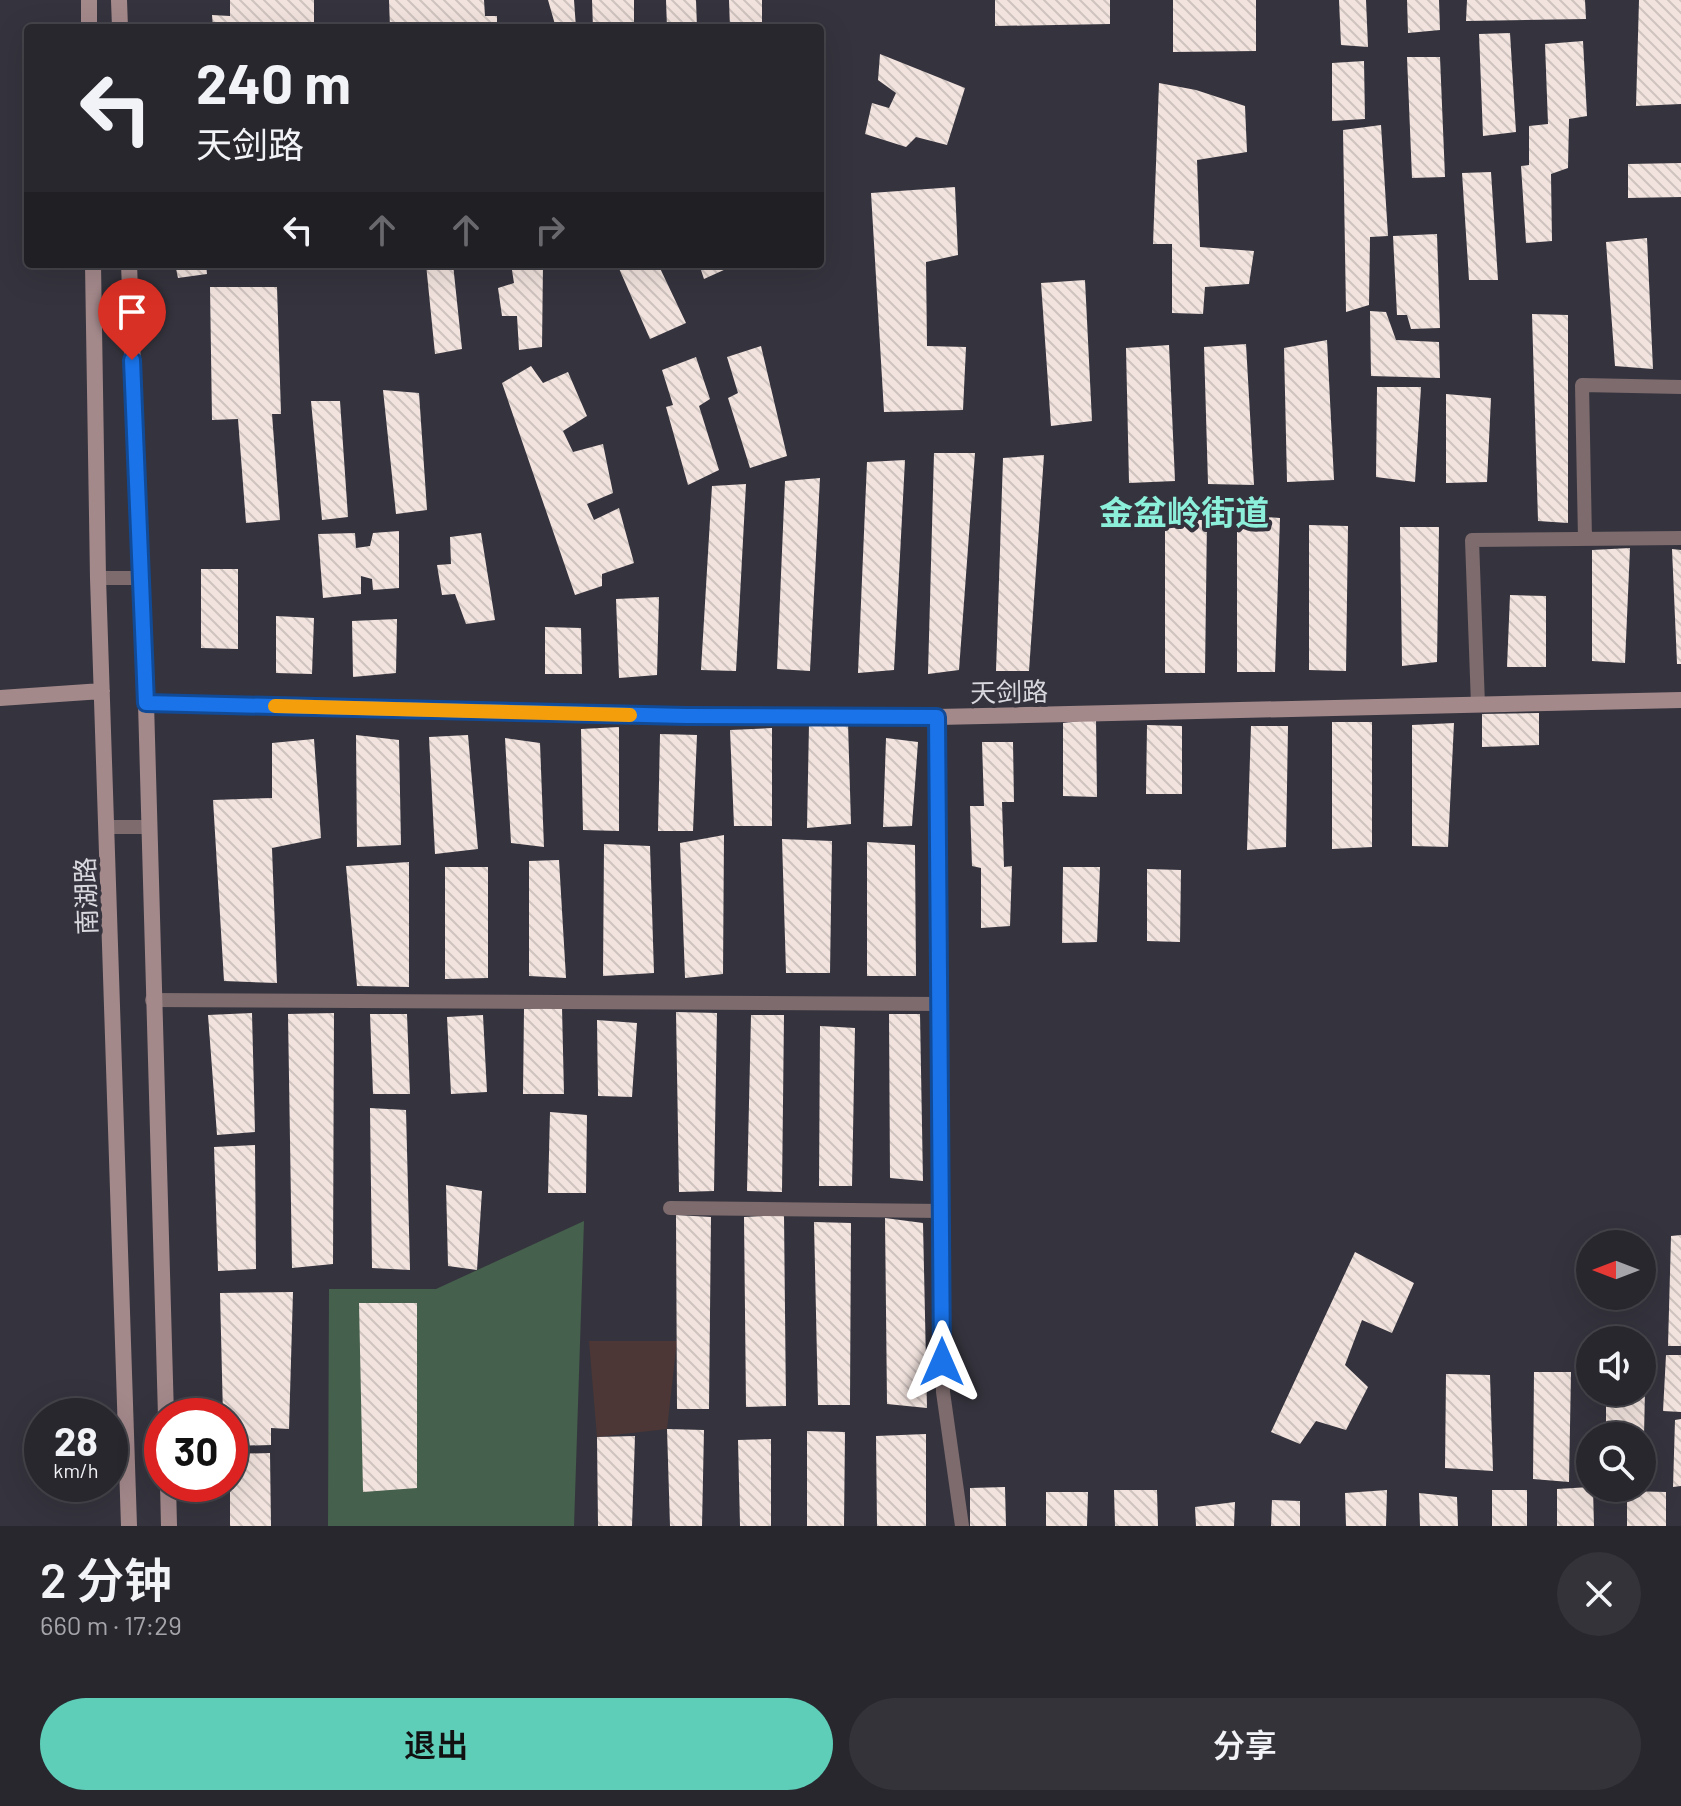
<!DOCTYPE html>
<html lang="zh">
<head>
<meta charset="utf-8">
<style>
	body { margin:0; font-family:Barlow,"Noto Sans SC",sans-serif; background:#34333a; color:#f1f3f6; height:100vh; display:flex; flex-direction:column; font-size:30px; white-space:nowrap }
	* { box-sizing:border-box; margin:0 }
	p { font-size:26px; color:#a5a5aa }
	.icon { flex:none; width:44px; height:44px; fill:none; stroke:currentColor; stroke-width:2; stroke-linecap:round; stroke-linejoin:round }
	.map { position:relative; height:1526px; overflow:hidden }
	.panel { display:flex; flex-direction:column; background:#28272e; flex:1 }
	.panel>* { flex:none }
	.hud { position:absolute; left:24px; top:24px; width:800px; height:244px; border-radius:8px; box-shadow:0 8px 32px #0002,0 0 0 2px #44444a; background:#28272e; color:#f1f3f6; overflow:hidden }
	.needle { width:52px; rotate:270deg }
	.controls { position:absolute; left:1576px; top:1230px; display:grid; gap:16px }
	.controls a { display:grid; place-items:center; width:80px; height:80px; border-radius:50%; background:#28272e; box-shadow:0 8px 32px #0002,0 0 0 2px #44444a; font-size:40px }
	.speed { position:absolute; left:24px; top:1398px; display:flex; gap:16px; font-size:40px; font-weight:700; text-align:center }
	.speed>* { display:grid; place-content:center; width:104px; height:104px; border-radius:50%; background:#28272e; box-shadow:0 8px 32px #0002,0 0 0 2px #44444a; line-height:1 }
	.speed small { font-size:20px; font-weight:400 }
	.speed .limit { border:12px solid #d22; background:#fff; color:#111 }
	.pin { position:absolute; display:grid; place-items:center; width:68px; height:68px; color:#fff; margin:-82px -34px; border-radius:50% 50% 50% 0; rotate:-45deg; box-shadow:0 0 8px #0007 }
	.pin .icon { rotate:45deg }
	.me { position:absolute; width:88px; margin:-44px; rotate:0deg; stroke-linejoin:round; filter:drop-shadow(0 0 6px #0008) }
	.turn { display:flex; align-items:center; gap:28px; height:168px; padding:0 40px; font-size:36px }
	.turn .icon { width:104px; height:104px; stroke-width:2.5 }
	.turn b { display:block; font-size:56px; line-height:68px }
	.lanes { display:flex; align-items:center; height:76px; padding:0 40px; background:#0003; justify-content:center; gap:40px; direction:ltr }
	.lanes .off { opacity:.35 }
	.round { display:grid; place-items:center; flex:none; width:84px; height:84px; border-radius:42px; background:#34333a }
	.headline { display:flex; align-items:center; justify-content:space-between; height:136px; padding:0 40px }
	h1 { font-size:48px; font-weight:600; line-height:60px }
	.primary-button { display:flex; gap:16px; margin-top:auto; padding:16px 40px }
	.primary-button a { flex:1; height:92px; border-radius:48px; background:#5eceb8; color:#111; font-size:32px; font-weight:600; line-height:92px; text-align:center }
	.primary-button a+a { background:#34333a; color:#f1f3f6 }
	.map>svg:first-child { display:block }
</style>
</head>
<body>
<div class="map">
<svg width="1681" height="1526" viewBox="0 0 1681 1526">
	<defs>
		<pattern id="building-back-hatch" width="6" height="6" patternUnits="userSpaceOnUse" patternTransform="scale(2)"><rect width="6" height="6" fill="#f2e3de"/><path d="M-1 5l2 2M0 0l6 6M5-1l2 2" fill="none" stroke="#cfc3bf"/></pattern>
	</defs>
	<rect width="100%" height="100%" fill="#35343e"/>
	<!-- education -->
	<path fill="#4c3736" d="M589 1341H677L667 1429 597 1437Z"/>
	<!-- pitch -->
	<path fill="#45604c" d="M584 1221 574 1526H328L329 1289H436Z"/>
	<!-- building -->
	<path fill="url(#building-back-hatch)" d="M230 0H314V28H213L212 15 230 16Z
		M389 0H484L485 16H497V28H390Z
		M548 0H574L576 28H556Z
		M592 0H634V28H593Z
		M666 0H696L697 28H667Z
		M729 0H762V28H730Z
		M995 0H1110V24L995 26Z
		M1173 0H1256V51L1173 52Z
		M1339 0H1366L1368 47 1341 45Z
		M1407 0H1439L1440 30 1408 33Z
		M1467 0H1585L1586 19 1466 21Z
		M1639 0H1681V104L1636 106Z
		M1510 33 1516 132 1483 136 1479 34Z
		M1583 41 1587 116 1569 119 1568 168 1551 174 1552 241 1526 243 1521 166 1529 165V126L1548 124 1545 44Z
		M880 54 965 88 947 145 916 137 906 147 865 134 872 103 889 108 896 93 878 80Z
		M1407 57H1440L1445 177 1412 178Z
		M1364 61 1365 119 1332 121V63Z
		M1159 83 1196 90 1245 106 1247 152 1197 160 1200 247 1254 251 1249 284 1205 287 1203 314 1172 313V244H1153Z
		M1381 125 1388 236 1370 237 1369 305 1346 312 1343 130Z
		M1681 163V197L1628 198V164Z
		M1491 172 1498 280H1469L1462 173Z
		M955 187 958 255 926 262 927 346 966 347 963 410 884 412 871 193Z
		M1437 234 1440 328 1411 329 1407 315H1397L1393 236Z
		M1647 238 1653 369 1615 366 1606 242Z
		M175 264H206L207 274 178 278Z
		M426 264H453L462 349 435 354Z
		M511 264H543L542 347 519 350 517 316H502L498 288 514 283Z
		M617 264H658L686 323 650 339Z
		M699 264H737L704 279Z
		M1085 280 1092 421 1051 426 1041 283Z
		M210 287H277L281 414H272L280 520 246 523 238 419 212 420Z
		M1370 311 1386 312 1396 340 1439 342 1440 378 1371 376Z
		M1532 314 1568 315V523L1538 521Z
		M1327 340 1334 480 1287 482 1284 348Z
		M1246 344 1254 485 1208 484 1204 347Z
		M1169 345 1175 481 1129 483 1126 348Z
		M761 346 787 456 750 468 728 398 738 393 727 357Z
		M696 357 710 399 699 406 719 470 688 485 666 407 673 405 662 370Z
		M531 366 543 383 568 372 587 416 563 431 573 452 603 444 613 493 587 504 594 520 619 508 634 563 602 574V586L575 595 502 383Z
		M1377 387H1421L1415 482 1376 477Z
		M383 390 419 393 427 510 396 514Z
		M1446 394 1491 398 1487 482 1446 483Z
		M311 401H340L348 517 322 520Z
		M934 453H975L959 670 928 674Z
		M1044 455 1029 671H996L1003 458Z
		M905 460 894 670 858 673 867 462Z
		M820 478 810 671 777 669 785 481Z
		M746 484 736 671 701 670 712 486Z
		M1237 515 1280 518 1275 672H1237Z
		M1165 520H1207L1205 673H1165Z
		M1309 525 1348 526 1346 671 1309 670Z
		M1400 527H1439L1437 662 1402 666Z
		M399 531V588L373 590 372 579 361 576V594L323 598 318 534 355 533 356 548 370 546 373 533Z
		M481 533 495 620 466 624 455 594 442 595 437 565 451 564 450 537Z
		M1630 548 1625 663 1592 661V550Z
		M1672 549 1681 550V664H1677Z
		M201 569H238V649L201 648Z
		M1510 595 1546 596V667H1507Z
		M659 597 657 675 619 678 616 599Z
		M276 616 314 618 312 674 276 673Z
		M397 619 396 673 353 677 352 621Z
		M545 627 581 628 582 674H545Z
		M1539 713V745L1482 747V714Z
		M1096 719 1097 797 1063 796V723Z
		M1332 722H1372V847L1332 849Z
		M848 723 851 824 807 828 809 724Z
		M1454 723 1448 847 1412 846V725Z
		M1147 725 1182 726V794H1146Z
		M1251 726H1288L1286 847 1247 850Z
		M619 727V831L583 830 581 729Z
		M772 728V826H734L730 730Z
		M660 734 697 735 693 831H658Z
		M356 735 399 740 401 845 357 847Z
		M468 735 478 849 435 854 429 737Z
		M505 738 540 743 544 847 511 843Z
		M886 738 918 742 912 826 883 827Z
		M314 739 321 838 272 848 277 983 224 981 213 800 272 798V743Z
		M982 742H1013L1014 802H1002L1004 867 1012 866 1010 926 981 928V868L972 866 970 806H984Z
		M724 835 723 974 685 978 680 843Z
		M782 839 832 841 830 973H786Z
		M867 842 915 845 916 976H867Z
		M604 844 650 846 654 973 603 976Z
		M559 860 566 978 529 976V861Z
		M409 862V987L357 986 346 866Z
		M445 867H488V978L445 979Z
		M1063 867H1100L1097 942 1062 943Z
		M1147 869 1181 870 1180 942 1147 941Z
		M562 1007 564 1094H523L524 1009Z
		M676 1012 717 1013 714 1191 679 1192Z
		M252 1013 255 1132 217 1135 208 1015Z
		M334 1013 333 1264 292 1268 288 1014Z
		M370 1014H407L410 1094H373Z
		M889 1014H920L923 1181 890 1178Z
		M483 1015 487 1092 451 1094 447 1017Z
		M751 1015H784L782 1192 747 1191Z
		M597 1020 637 1023 632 1097 598 1096Z
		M820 1026 855 1028 852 1186H819Z
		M370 1108 406 1110 410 1270 372 1268Z
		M550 1112 587 1115 586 1193H548Z
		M255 1145 256 1269 218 1271 214 1147Z
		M446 1185 482 1191 477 1270 448 1266Z
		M676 1215 711 1217 709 1409H677Z
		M784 1215 786 1406 746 1407 744 1217Z
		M885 1218 923 1223 927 1408 887 1404Z
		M814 1222 851 1223 850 1405H818Z
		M1681 1235V1346H1668L1671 1236Z
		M1355 1252 1414 1283 1392 1333 1362 1320 1345 1365 1368 1387 1346 1430 1316 1421 1300 1444 1271 1432Z
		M293 1292 289 1429 271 1428V1445L230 1446V1416H223L220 1293Z
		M359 1303H417V1488L363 1492Z
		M1666 1355H1681V1412L1663 1411Z
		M1534 1372H1571L1569 1482 1533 1479Z
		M1446 1374 1490 1375 1493 1471 1445 1468Z
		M1642 1390H1645L1644 1436H1606V1393Z
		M1681 1419V1486L1673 1487 1675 1420Z
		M667 1429 704 1430 702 1526H670Z
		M807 1431 845 1432 844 1526H807Z
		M926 1434V1526H877L876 1436Z
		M635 1436 632 1526H598L597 1437Z
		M771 1439V1526H740L738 1440Z
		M270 1453 271 1526H230V1454Z
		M1005 1487 1006 1526H970V1488Z
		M1590 1487 1593 1488 1594 1526H1557V1489Z
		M1114 1490H1157L1158 1526H1115Z
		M1387 1490 1386 1526H1346L1345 1493Z
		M1492 1490H1527V1526H1492Z
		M1627 1491 1666 1492V1526H1627Z
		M1046 1492H1088L1087 1526H1046Z
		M1419 1493 1457 1497 1458 1526H1420Z
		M1272 1500 1300 1501V1526H1271Z
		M1235 1502 1234 1526H1196L1195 1507Z"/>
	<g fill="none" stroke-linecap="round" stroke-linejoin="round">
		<!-- street -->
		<path stroke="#7d6b6d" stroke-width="14" d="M1585 539 1582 385 1681 387
			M98 578H141
			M1478 705 1472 540 1681 538
			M937 717 943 1392 962 1526
			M107 827H148
			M152 1000 939 1004
			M670 1208 941 1211"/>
		<!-- secondary -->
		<path stroke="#a4898b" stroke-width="16" d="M89 0V28
			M119 0 120 28
			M93 264 98 578 129 1526
			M129 264 146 703 166 1416
			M0 698 102 691
			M146 703 686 716 937 717 1681 700
			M168 1484 169 1526"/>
	</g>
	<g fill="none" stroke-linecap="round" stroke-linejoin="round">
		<defs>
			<path id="route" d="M132 360 146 703 686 716 937 717 942 1362"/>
		</defs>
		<!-- route casing -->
		<use href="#route" stroke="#114b97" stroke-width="20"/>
		<!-- route -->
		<use href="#route" stroke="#1a73e8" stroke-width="14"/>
		<!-- slow -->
		<path stroke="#f59e0b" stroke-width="14" d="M275 706 630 715"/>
	</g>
	<g text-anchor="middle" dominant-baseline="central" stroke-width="8" stroke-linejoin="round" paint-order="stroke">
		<!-- street labels -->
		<g font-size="26" fill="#d9d8df" stroke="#35343e">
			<text transform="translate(1009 691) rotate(-1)">天剑路</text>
			<text transform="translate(85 896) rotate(-92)">南湖路</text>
		</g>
		<!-- district labels -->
		<g font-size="34" font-weight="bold" fill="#8befd9" stroke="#35343e">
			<text x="1184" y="511">金盆岭街道</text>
		</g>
	</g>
</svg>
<div class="controls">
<a><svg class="needle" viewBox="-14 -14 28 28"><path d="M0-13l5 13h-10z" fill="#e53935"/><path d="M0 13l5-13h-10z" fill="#a5a5aa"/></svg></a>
<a><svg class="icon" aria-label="sound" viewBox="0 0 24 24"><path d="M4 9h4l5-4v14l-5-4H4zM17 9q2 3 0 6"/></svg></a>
<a><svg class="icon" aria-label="search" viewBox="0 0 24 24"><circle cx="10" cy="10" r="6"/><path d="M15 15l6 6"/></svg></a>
</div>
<div class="speed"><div>28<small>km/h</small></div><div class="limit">30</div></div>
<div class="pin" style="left:132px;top:360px;background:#d93025"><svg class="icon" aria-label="arrive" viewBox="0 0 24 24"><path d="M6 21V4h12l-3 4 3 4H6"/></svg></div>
<svg class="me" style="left:942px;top:1362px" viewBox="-20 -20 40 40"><path d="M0-17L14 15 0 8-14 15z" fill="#1a73e8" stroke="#fff" stroke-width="4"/></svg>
<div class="hud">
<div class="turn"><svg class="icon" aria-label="left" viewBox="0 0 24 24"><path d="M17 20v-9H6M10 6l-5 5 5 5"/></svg><div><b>240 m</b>天剑路</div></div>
<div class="lanes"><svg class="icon" aria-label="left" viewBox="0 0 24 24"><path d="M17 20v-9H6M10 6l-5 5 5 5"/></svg><svg class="icon off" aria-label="ahead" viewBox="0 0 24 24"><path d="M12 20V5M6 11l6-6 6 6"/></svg><svg class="icon off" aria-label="ahead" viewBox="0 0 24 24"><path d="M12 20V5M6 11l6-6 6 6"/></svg><svg class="icon off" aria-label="right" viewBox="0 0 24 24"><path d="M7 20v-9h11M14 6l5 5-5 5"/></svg></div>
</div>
</div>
<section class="panel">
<div class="headline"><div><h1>2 分钟</h1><p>660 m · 17:29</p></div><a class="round"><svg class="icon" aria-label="close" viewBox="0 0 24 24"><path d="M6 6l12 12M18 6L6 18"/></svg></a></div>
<div class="primary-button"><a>退出</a><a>分享</a></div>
</section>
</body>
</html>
